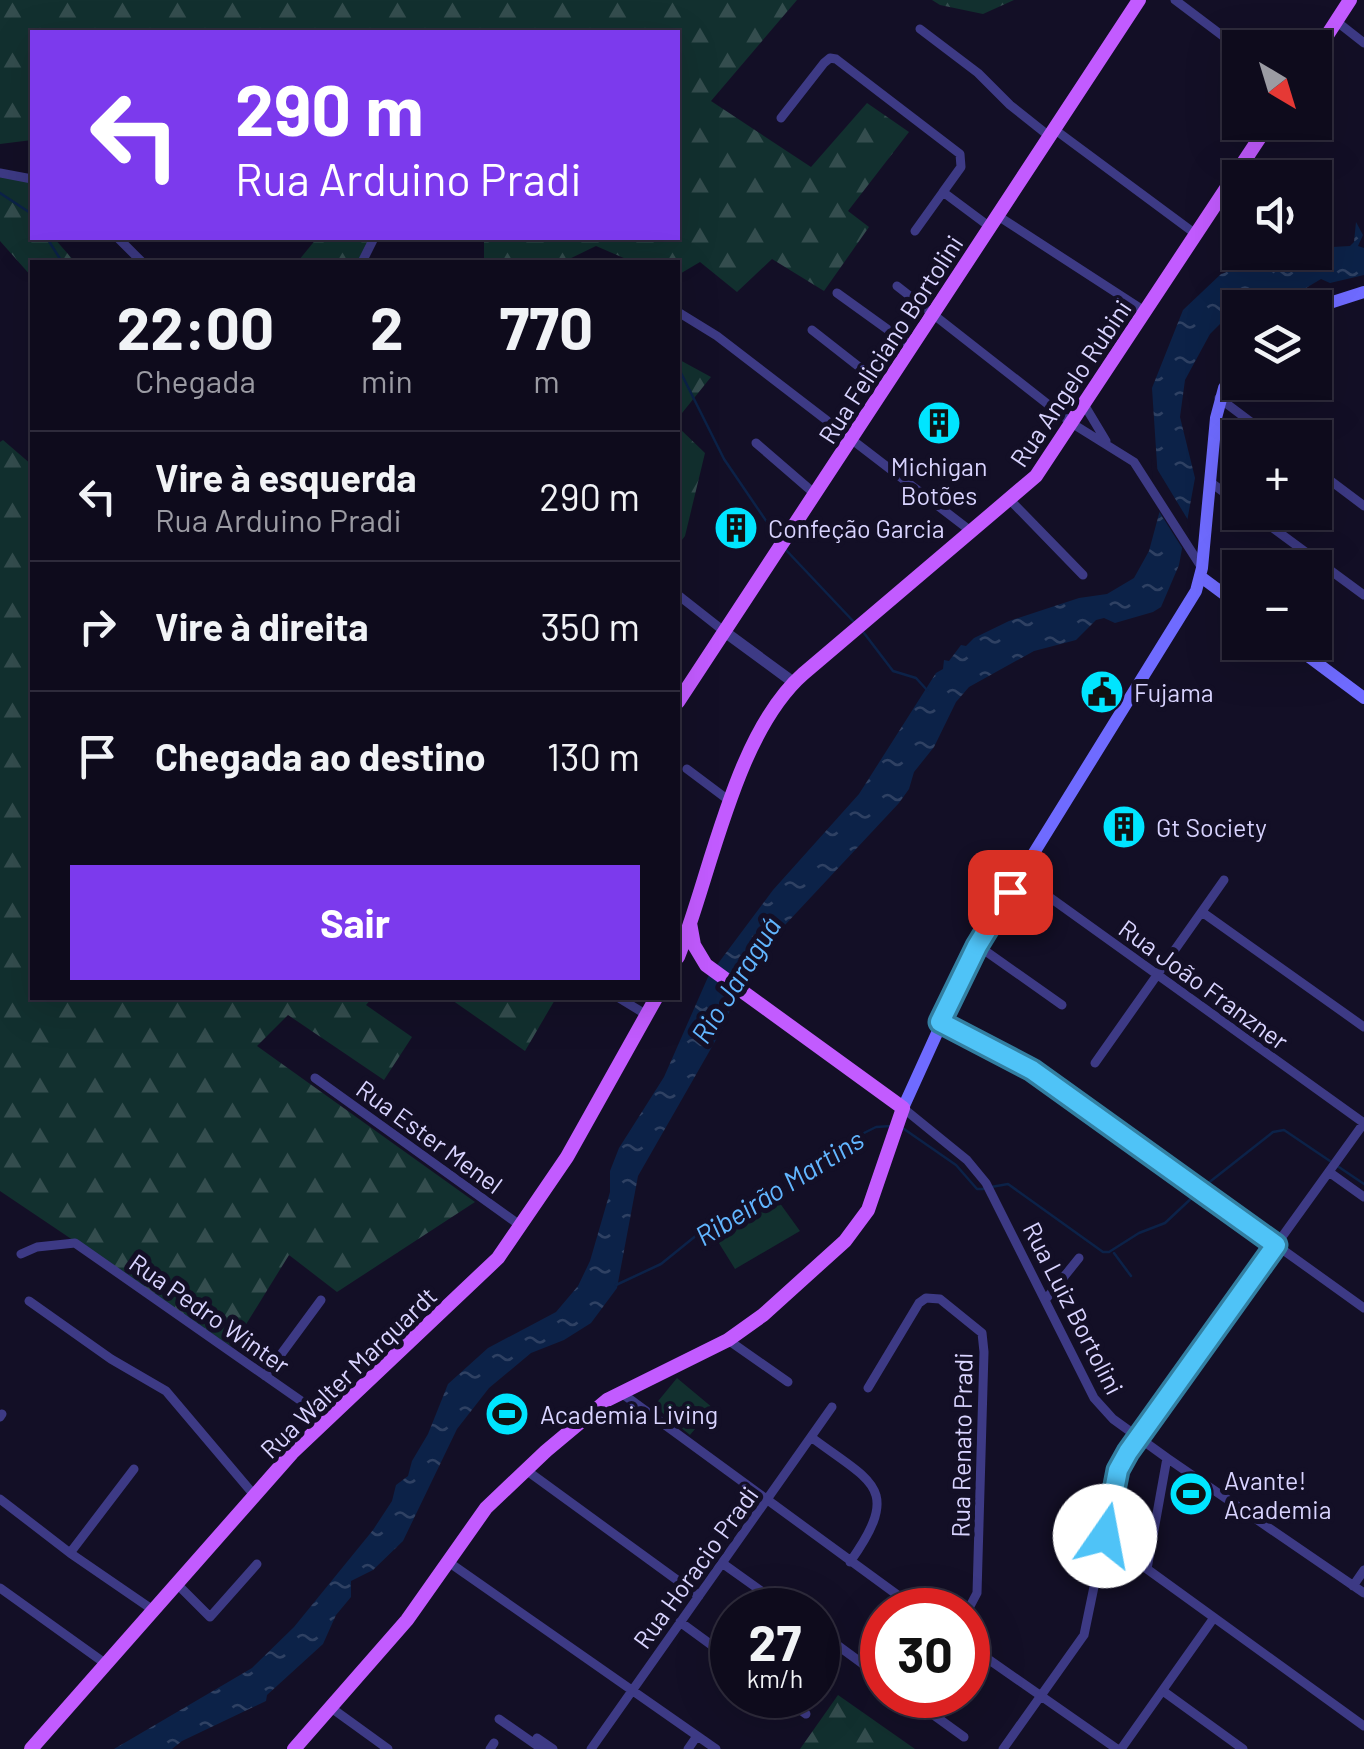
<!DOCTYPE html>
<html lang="pt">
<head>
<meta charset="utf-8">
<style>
	body { margin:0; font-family:Barlow,sans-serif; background:#171425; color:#f1f3f6; height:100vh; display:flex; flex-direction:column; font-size:38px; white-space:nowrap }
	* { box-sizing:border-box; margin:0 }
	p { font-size:32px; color:#9b9ba3 }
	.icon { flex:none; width:55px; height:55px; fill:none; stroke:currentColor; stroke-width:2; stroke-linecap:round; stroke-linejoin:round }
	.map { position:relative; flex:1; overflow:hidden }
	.sheet { position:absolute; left:30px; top:260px; width:650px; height:740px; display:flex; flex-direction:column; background:#0e0b1c; border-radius:0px; box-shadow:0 10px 40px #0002,0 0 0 2px #2e2b3b }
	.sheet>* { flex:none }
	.guide { position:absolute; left:30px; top:30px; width:650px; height:210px; border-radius:0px; box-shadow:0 10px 40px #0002,0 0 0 2px #2e2b3b; background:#7c3aed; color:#fff; overflow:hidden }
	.needle { width:65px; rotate:142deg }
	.tools { position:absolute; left:1222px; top:30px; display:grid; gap:20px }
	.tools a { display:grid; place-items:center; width:110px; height:110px; border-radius:0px; background:#0e0b1c; box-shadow:0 10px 40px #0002,0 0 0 2px #2e2b3b; font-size:50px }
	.speed { position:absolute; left:710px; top:1588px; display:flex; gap:20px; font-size:50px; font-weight:700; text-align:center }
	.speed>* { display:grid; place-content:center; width:130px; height:130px; border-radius:50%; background:#0e0b1c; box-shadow:0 10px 40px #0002,0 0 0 2px #2e2b3b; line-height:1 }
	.speed small { font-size:25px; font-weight:400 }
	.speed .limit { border:15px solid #d22; background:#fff; color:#111 }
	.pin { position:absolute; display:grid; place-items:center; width:85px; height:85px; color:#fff; margin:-42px; border-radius:20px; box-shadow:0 5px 15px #0006 }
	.me { position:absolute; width:110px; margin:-55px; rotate:12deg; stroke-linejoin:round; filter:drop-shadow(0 0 8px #0008) }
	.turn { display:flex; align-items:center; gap:35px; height:210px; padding:0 40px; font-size:45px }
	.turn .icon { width:130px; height:130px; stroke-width:2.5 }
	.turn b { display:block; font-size:70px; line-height:85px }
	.eta { display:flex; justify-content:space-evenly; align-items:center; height:170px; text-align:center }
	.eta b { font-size:60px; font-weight:700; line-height:70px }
	.button { display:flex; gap:20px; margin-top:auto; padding:20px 40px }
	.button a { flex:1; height:115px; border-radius:0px; background:#7c3aed; color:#fff; font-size:40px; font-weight:700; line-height:115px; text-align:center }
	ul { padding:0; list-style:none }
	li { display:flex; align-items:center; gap:30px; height:130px; padding:0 40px; border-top:2px solid #2e2b3b }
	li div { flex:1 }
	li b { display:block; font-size:38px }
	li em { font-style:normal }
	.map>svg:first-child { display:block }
</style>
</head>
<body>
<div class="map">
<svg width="1364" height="1749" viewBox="0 0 1364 1749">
	<defs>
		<pattern id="forest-firs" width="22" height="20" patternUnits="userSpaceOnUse" patternTransform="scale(2.5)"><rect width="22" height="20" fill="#12302f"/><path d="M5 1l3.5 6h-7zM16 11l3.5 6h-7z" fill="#344d4e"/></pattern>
		<pattern id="water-ripples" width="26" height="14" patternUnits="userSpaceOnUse" patternTransform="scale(2.5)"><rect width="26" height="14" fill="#0c2248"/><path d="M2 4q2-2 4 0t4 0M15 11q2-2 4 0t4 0" fill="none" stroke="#2f4163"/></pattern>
	</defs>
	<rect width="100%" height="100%" fill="#130f26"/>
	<!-- forest -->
	<path fill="url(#forest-firs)" d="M0 0H797L711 101 811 167 867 103 909 132 848 211 869 227 824 291 772 259 737 292 700 262 678 275V262H633L596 246 563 262H484V238H678V32H32V140L0 144Z
		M932 0H1014L983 14 940 5Z
		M0 174 32 181V238H54L75 262H32V277L0 241Z
		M317 238H372L359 262H301L299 260Z
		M678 359 711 377 678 418Z
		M678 427 705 453 685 536 678 545Z
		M3 440 32 465V998H372L366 1005 412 1037 384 1080 288 1015 257 1046 475 1202 337 1292 289 1255 232 1347 0 1191V442Z
		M449 998H556L525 1051Z
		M838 1695 915 1749H800Z"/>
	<!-- garden -->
	<path fill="#12302f" d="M774 1195 800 1231 735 1269 712 1232Z
		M677 1378 713 1408 690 1435 654 1406Z"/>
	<!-- water -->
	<path fill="url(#water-ripples)" d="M1356 222 1363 235 1358 246 1364 248V275L1330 283 1321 279 1296 294 1257 296 1239 305 1210 334 1185 380 1180 417 1195 478 1179 565 1161 607 1153 612 1115 623 1104 618 1096 620 1076 640 1034 651 969 687 956 702 934 747 914 772 909 789 899 803 784 926 758 956 738 992 721 1031 638 1176 617 1288 591 1323 564 1340 531 1353 489 1388 457 1429 403 1541 373 1570 351 1581V1597L336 1615 323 1644 267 1695 266 1701 182 1741 172 1749H114L252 1668 294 1627 373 1530 392 1501 396 1485 408 1476 412 1461 428 1434 448 1384 488 1348 556 1312 578 1286 590 1261 610 1192V1171L619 1148 664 1077 708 977 773 890 859 794 936 673 943 669 944 660 949 661 961 645 966 646 974 638 1009 621 1079 598 1107 594 1134 578 1149 551 1160 510 1152 388 1183 310 1221 274 1279 253 1281 259 1290 253 1315 252V248L1350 246 1354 242Z"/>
	<!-- pier -->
	<path fill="#130f26" d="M1151 459 1191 525 1186 554 1155 505Z"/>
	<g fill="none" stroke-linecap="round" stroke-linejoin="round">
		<!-- stream -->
		<path stroke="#0c2248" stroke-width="2.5" d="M0 193 32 214
			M47 238 62 262
			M678 367 724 459 775 534
			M786 550 854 622
			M864 633 893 671 916 678 927 690
			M904 1129 956 1165 977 1189H983
			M991 1187 1008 1184 1103 1252H1109L1139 1233 1165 1223 1196 1194
			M1202 1188 1273 1132 1284 1130 1364 1184
			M1114 1253 1131 1276
			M616 1285 661 1264 703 1230 809 1175 832 1160 860 1135 876 1127 891 1126"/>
		<!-- minor -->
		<path stroke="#3d3a85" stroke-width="9" d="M1175 0 1240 49
			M1336 21 1364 43
			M920 29 978 73 1010 105 1049 136
			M781 118 824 63 830 58 836 59 960 154 961 167 943 192 990 227
			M1054 129 1197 235
			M0 173 32 179
			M998 216 1146 312
			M915 231 943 192
			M118 238 142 262
			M362 262 374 238
			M897 286 1073 424 1134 462 1202 568
			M837 293 912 347
			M678 312 717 336 972 532
			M812 330 886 388
			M1219 398 1272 438
			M1085 406 1106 441
			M756 443 815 494
			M1315 469 1364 506
			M1210 482 1240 504
			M1011 501 1083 575
			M1251 512 1364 595
			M678 595 725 632
			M687 769 731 802
			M1020 876 1364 1123
			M1202 912 1364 1027
			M977 945 1062 1005
			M619 998 647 1015
			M940 1023 1032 1070 1364 1308
			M1095 1063 1224 880
			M315 1078 521 1226
			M903 1108 967 1160 986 1183 1094 1398 1113 1419 1167 1458 1147 1569 1364 1726
			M1329 1172 1364 1197
			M21 1254 37 1247 75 1243 327 1419
			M1046 1299 1079 1258
			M29 1301 111 1359 166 1391 255 1496
			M728 1340 788 1382
			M265 1376 321 1300
			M868 1388 919 1303 926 1298 940 1299 982 1333 984 1352 977 1593 968 1610
			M620 1392 918 1610
			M0 1417 2 1414
			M811 1437C872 1483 903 1487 850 1562
			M1167 1458 1364 1593
			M526 1470 699 1596
			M0 1499 70 1553 153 1610
			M70 1553 134 1469
			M447 1561 716 1749
			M722 1563 788 1610
			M177 1584 210 1617 257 1564
			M1353 1586 1364 1570
			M0 1588 106 1664
			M680 1622 732 1660
			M818 1631 882 1678
			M968 1645 1117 1749
			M1163 1691 1243 1749
			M780 1695 806 1714
			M906 1695 964 1737
			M330 1707 388 1749
			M499 1719 542 1749
			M537 1738 553 1749
			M490 1749 494 1743
			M591 1749 832 1407
			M688 1749 697 1736
			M1003 1749 1084 1635 1118 1471 1127 1452 1364 1123
			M1121 1749 1213 1619"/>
		<!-- tertiary -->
		<path stroke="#3d3a85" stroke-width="11" d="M725 632 793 682"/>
		<!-- secondary -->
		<path stroke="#6f6bff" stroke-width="12" d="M1314 308 1364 292
			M1201 577 1240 606
			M1289 642 1364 698
			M903 1108 977 945 1196 591 1202 568 1216 418 1224 388 1240 363"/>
		<!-- primary -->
		<path stroke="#c25bff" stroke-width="14" d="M1315 54 1350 0
			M678 702 1139 0
			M678 957C711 874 735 734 803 674L1036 476 1270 122
			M31 1749 292 1453 498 1258 567 1157 656 998
			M294 1749 407 1620 486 1508 546 1451 607 1400 728 1340 763 1315 845 1241 868 1210 903 1108 706 965 694 945 690 923"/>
	</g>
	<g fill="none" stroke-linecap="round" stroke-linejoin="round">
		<defs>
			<path id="route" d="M1010 892 977 946 940 1022 1032 1070 1276 1245 1128 1452 1118 1470 1105 1536"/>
		</defs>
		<!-- route casing -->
		<use href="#route" stroke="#337fa1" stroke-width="25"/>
		<!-- route -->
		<use href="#route" stroke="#4fc3f7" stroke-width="18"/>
	</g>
	<!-- icons -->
	<defs>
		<symbol id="building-disc" viewBox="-11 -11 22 22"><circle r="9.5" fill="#00e5ff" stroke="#130f26"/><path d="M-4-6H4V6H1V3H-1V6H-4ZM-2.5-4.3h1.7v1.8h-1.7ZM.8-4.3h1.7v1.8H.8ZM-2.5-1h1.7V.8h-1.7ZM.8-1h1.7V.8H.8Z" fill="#111"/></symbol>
		<symbol id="civic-disc" viewBox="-11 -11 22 22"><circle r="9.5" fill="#00e5ff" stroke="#130f26"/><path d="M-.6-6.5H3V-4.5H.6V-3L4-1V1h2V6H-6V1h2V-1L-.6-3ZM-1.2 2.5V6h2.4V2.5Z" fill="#111"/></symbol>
		<symbol id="stadium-disc" viewBox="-11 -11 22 22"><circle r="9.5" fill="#00e5ff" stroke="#130f26"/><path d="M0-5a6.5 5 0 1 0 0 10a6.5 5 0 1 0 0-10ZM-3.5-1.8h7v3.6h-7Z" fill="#111"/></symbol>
	</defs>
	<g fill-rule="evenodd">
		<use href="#building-disc" x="914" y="398" width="50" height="50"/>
		<use href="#building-disc" x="711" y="503" width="50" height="50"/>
		<use href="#civic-disc" x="1077" y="667" width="50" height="50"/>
		<use href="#building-disc" x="1099" y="802" width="50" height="50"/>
		<use href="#stadium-disc" x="482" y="1389" width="50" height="50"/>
		<use href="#stadium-disc" x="1166" y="1469" width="50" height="50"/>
	</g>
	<g text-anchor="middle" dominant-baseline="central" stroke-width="10" stroke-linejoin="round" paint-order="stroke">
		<!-- street labels -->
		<g font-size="25" fill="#d9d4ff" stroke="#130f26">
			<text transform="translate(890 339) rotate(-57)">Rua Feliciano Bortolini</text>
			<text transform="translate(1070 383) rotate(-56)">Rua Angelo Rubini</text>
			<text transform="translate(1204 984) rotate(36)">Rua João Franzner</text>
			<text transform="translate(430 1136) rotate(36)">Rua Ester Menel</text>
			<text transform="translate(1074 1308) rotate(63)">Rua Luiz Bortolini</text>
			<text transform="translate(210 1313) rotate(35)">Rua Pedro Winter</text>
			<text transform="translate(348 1372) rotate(-44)">Rua Walter Marquardt</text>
			<text transform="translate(961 1445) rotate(-89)">Rua Renato Pradi</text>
			<text transform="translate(695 1567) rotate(-54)">Rua Horacio Pradi</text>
		</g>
		<!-- poi labels -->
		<g font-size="25" fill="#d9d4ff" stroke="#130f26" text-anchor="start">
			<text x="939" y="466" text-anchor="middle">Michigan<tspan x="939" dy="29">Botões</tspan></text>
			<text x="768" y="528">Confeção Garcia</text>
			<text x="1134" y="692">Fujama</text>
			<text x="1156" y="827">Gt Society</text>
			<text x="540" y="1414">Academia Living</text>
			<text x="1224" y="1480">Avante!<tspan x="1224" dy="29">Academia</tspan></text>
		</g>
		<!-- water labels -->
		<g font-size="28" font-style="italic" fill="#62b6ff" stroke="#130f26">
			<text transform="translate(735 980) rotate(-58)">Rio Jaraguá</text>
			<text transform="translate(779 1187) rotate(-32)">Ribeirão Martins</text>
		</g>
	</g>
</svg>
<div class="tools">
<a><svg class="needle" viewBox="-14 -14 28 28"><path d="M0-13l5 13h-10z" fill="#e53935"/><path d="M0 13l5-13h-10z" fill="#9b9ba3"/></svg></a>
<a><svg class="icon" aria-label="sound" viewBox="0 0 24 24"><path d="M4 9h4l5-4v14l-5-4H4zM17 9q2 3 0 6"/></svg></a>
<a><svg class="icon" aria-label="layers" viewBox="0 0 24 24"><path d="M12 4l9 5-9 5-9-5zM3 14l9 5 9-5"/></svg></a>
<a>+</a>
<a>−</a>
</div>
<div class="speed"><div>27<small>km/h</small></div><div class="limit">30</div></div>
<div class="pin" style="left:1010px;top:892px;background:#d93025"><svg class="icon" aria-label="arrive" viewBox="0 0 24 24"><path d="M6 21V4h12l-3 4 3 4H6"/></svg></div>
<svg class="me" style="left:1105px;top:1536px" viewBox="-20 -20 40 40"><circle r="19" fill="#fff"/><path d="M0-13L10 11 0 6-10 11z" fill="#4fc3f7"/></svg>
<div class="guide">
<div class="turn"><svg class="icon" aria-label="left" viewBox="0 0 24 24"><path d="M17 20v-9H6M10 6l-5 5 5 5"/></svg><div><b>290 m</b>Rua Arduino Pradi</div></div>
</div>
<section class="sheet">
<div class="eta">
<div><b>22:00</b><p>Chegada</p></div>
<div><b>2</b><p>min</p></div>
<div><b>770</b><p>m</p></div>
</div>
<ul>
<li><svg class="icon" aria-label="left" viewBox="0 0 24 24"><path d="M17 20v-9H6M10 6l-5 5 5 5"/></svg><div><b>Vire à esquerda</b><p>Rua Arduino Pradi</p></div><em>290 m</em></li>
<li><svg class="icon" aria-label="right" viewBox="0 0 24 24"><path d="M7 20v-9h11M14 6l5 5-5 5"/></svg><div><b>Vire à direita</b></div><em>350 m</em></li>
<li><svg class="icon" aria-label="arrive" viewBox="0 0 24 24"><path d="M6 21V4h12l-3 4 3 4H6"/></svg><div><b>Chegada ao destino</b></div><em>130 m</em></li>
</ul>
<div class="button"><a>Sair</a></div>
</section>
</div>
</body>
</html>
